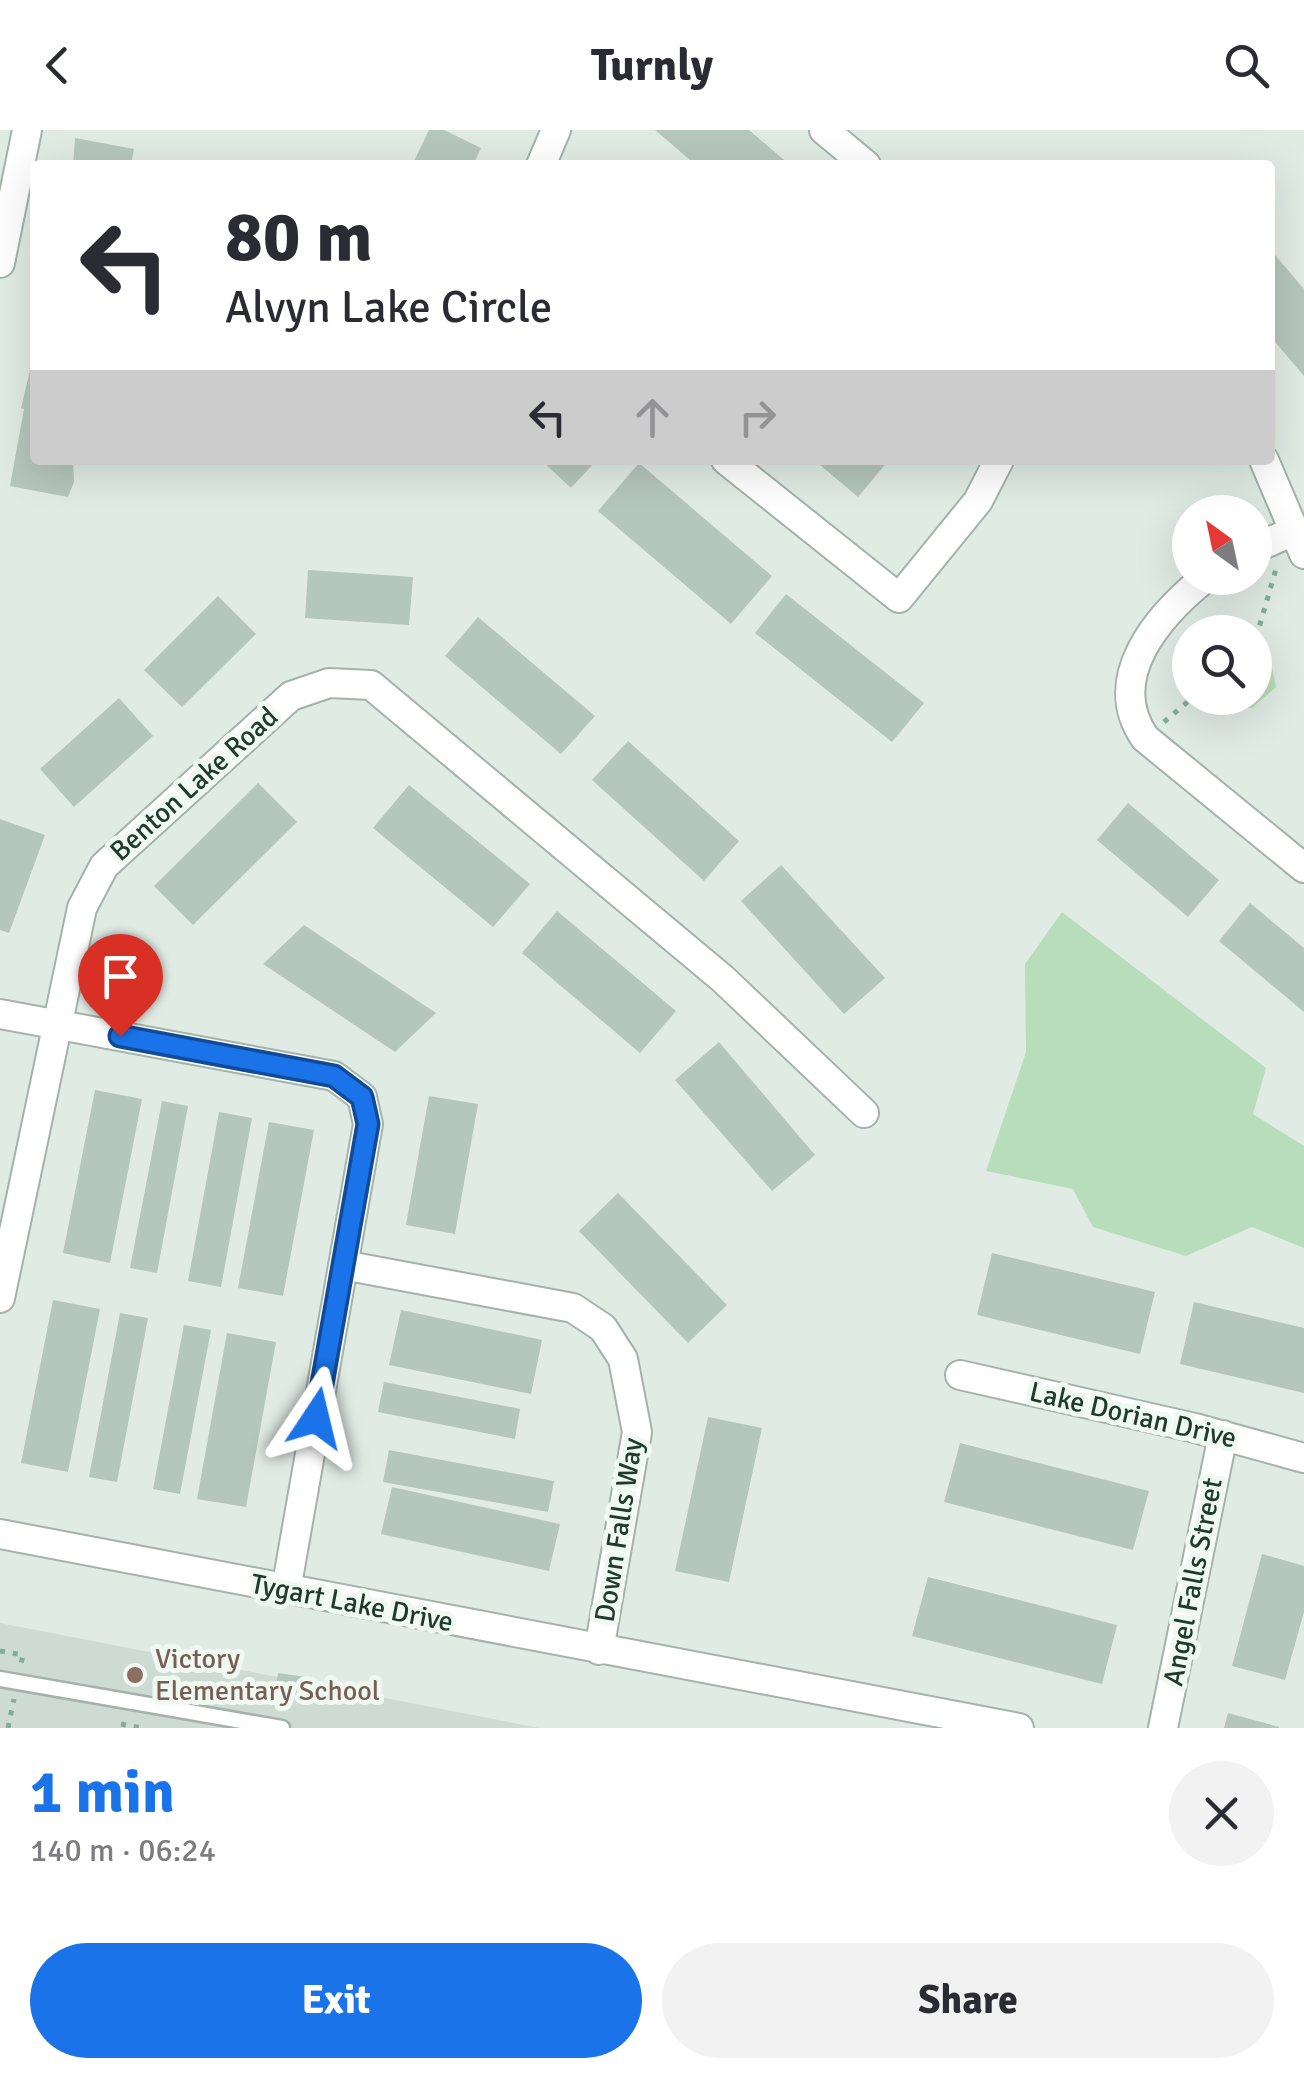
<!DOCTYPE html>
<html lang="en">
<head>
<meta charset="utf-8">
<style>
	body { margin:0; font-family:Signika,sans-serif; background:#f2f2f3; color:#2b2b33; height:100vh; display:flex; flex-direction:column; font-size:38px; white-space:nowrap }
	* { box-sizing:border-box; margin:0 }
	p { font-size:32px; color:#7c7c81 }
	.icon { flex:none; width:55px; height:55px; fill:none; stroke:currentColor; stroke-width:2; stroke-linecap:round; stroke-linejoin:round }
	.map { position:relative; height:1598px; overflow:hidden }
	.sheet { display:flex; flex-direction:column; background:#fff; flex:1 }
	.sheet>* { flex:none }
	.hud { position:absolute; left:30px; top:30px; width:1245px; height:305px; border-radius:10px; box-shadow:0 10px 40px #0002; background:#fff; color:#2b2b33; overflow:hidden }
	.needle { width:65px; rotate:327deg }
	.controls { position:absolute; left:1172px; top:365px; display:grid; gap:20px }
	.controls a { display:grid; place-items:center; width:100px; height:100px; border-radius:50%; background:#fff; box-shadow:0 10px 40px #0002; font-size:50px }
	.pin { position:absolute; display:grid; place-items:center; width:85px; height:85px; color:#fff; margin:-102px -42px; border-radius:50% 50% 50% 0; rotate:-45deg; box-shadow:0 0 10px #0007 }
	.pin .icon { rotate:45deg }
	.me { position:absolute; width:110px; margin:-55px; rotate:10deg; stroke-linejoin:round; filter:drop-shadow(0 0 8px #0008) }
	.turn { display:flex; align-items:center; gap:35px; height:210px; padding:0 30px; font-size:45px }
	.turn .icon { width:130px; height:130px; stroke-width:2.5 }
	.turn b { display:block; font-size:70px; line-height:85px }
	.lanes { display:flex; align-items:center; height:95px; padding:0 30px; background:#0003; justify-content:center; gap:50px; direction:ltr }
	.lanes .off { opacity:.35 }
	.round { display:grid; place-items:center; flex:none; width:105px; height:105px; border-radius:52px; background:#f2f2f3 }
	.head { display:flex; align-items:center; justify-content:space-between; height:170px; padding:0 30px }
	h1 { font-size:60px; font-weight:800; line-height:75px; color:#1a73e8 }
	.cta { display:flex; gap:20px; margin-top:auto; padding:20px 30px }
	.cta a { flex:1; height:115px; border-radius:60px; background:#1a73e8; color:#fff; font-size:40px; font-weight:800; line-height:115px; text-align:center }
	.cta a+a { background:#f2f2f3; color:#2b2b33 }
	header { display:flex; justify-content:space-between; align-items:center; height:130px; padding:0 30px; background:#fff; font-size:45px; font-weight:800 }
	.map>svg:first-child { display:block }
</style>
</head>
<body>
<header><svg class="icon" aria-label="back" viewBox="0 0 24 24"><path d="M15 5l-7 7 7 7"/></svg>Turnly<svg class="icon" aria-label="search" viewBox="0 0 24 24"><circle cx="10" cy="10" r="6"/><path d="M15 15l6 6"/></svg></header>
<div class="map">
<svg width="1304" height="1598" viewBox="0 0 1304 1598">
	<rect width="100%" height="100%" fill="#e0ebe4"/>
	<!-- built -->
	<path fill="#cedbd2" d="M0 1493 539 1598H0Z"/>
	<!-- green -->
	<path fill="#b8ddba" d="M1255 507 1269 522 1276 557 1252 578 1240 577 1232 568H1255Z
		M1062 782 1266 938 1253 984 1304 1016V1118L1252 1097 1186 1126 1093 1097 1073 1059 986 1041 1026 922 1025 834Z"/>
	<!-- building -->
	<path fill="#b5c6bc" d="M429 0H444L481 18 473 35H412Z
		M655 0H749L790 35H696Z
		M75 8 134 19 131 35H73Z
		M1270 119 1304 159V246L1270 206Z
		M33 228 35 330H73L74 352 68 367 10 356 24 279 21 278Z
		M541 330H597L571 358Z
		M814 330H889L858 367Z
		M639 333 772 446 731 494 598 381Z
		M308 440 413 447 409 495 305 488Z
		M786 464 924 573 892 612 755 503Z
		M218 466 256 504 182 577 144 540Z
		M478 487 595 586 561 624 445 526Z
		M119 568 153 606 74 677 40 639Z
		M628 611 739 711 704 751 592 650Z
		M258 653 297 692 193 795 154 756Z
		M409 655 530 754 493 797 373 698Z
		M1128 673 1219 750 1188 787 1097 710Z
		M0 689 45 705 9 803 0 800Z
		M781 735 885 848 844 884 741 771Z
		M1250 773 1304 818V882L1219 811Z
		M557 781 676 881 640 923 522 823Z
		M304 795 436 883 395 922 263 834Z
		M719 912 815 1025 772 1061 675 950Z
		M95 960 142 969 110 1133 63 1123Z
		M429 966 478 974 455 1104 406 1095Z
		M162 971 188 976 157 1143 130 1138Z
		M219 982 252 988 221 1157 188 1151Z
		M269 992 314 1000 283 1166 238 1158Z
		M618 1063 727 1175 688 1213 579 1101Z
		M992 1123 1155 1162 1140 1224 977 1185Z
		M53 1170 100 1179 68 1342 21 1333Z
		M1194 1172 1304 1198V1263L1180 1234Z
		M401 1180 542 1210 531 1264 389 1235Z
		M120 1183 148 1188 117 1352 89 1347Z
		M184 1195 211 1200 180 1364 153 1359Z
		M227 1203 276 1212 246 1377 197 1369Z
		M384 1252 520 1279 515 1309 378 1282Z
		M708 1287 762 1298 729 1452 675 1441Z
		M960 1313 1149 1361 1133 1420 944 1372Z
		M389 1320 554 1351 548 1382 383 1352Z
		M392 1357 560 1394 549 1441 381 1404Z
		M1262 1424 1304 1436V1482L1285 1550 1232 1536Z
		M928 1447 1117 1495 1102 1554 912 1506Z
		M278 1543 306 1547 303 1568 275 1563Z
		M1228 1583 1279 1597V1598H1224Z"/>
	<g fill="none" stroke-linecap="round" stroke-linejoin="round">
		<defs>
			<path id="service" d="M0 1549 282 1598"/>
			<path id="minor" d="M824 0 866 35
				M541 35 556 0
				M0 133 27 0
				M726 330 899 468 978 371 999 330
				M1264 330 1304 424
				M1255 418 1294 401
				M1205 448C1159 485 1103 548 1145 608L1304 738
				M0 884 334 946 362 967 368 994 286 1460
				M343 1135 573 1178 603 1198 623 1229 637 1302 599 1520
				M0 1168 82 778 104 736 291 566 329 553 371 555 723 849 864 983
				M960 1245 1195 1298 1304 1328
				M0 1404 1019 1598
				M1163 1598 1223 1305"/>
		</defs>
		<!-- service casing -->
		<use href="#service" stroke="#a3b3aa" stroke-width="19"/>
		<!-- minor casing -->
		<use href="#minor" stroke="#a3b3aa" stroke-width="32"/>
		<!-- path -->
		<path stroke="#7faf96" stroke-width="5" stroke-dasharray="5 8" stroke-linecap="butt" d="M1256 508 1276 439
			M1164 592 1192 568
			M0 1521 23 1525 21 1534
			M121 1594 142 1598
			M8 1598 14 1569"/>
		<!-- service -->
		<use href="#service" stroke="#fff" stroke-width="14"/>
		<!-- minor -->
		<use href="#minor" stroke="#fff" stroke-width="28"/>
	</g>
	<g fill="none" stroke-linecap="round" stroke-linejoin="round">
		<defs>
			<path id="route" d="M120 906 334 946 362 967 368 994 316 1288"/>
		</defs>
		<!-- route casing -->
		<use href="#route" stroke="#114b97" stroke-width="25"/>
		<!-- route -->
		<use href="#route" stroke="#1a73e8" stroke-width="18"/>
	</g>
	<!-- markers -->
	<circle fill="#8d6e63" stroke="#f0f8f2" stroke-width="4" cx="135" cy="1545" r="10"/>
	<g text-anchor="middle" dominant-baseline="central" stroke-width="10" stroke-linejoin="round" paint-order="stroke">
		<!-- street labels -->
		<g font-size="28" fill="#203b2e" stroke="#f0f8f2">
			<text transform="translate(194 654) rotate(-42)">Benton Lake Road</text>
			<text transform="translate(1133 1285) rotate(13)">Lake Dorian Drive</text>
			<text transform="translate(619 1400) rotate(-81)">Down Falls Way</text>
			<text transform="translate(1193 1452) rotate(-79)">Angel Falls Street</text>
			<text transform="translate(352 1473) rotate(11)">Tygart Lake Drive</text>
		</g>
		<!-- education labels -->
		<g font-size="28" fill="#785e54" stroke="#f0f8f2" text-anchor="start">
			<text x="155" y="1529">Victory<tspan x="155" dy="32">Elementary School</tspan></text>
		</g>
	</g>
</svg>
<div class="controls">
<a><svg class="needle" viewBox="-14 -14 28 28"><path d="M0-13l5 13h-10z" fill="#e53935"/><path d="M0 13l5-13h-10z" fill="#7c7c81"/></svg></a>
<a><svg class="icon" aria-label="search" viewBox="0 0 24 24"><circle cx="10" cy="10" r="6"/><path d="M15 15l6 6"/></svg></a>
</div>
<div class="pin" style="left:120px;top:906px;background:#d93025"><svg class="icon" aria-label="arrive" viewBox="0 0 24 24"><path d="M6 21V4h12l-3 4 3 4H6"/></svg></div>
<svg class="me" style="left:316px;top:1288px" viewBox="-20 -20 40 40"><path d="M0-17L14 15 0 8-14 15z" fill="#1a73e8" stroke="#fff" stroke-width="4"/></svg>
<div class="hud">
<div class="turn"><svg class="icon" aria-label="left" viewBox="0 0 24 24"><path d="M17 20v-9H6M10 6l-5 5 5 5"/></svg><div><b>80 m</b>Alvyn Lake Circle</div></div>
<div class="lanes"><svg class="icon" aria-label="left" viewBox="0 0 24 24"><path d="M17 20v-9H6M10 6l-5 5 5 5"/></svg><svg class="icon off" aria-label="ahead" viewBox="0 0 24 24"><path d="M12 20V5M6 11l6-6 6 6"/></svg><svg class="icon off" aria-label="right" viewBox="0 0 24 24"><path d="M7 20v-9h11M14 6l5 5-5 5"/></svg></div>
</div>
</div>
<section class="sheet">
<div class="head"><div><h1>1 min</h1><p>140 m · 06:24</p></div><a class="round"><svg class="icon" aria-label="close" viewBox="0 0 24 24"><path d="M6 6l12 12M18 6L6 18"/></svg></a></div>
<div class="cta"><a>Exit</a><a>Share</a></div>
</section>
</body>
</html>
